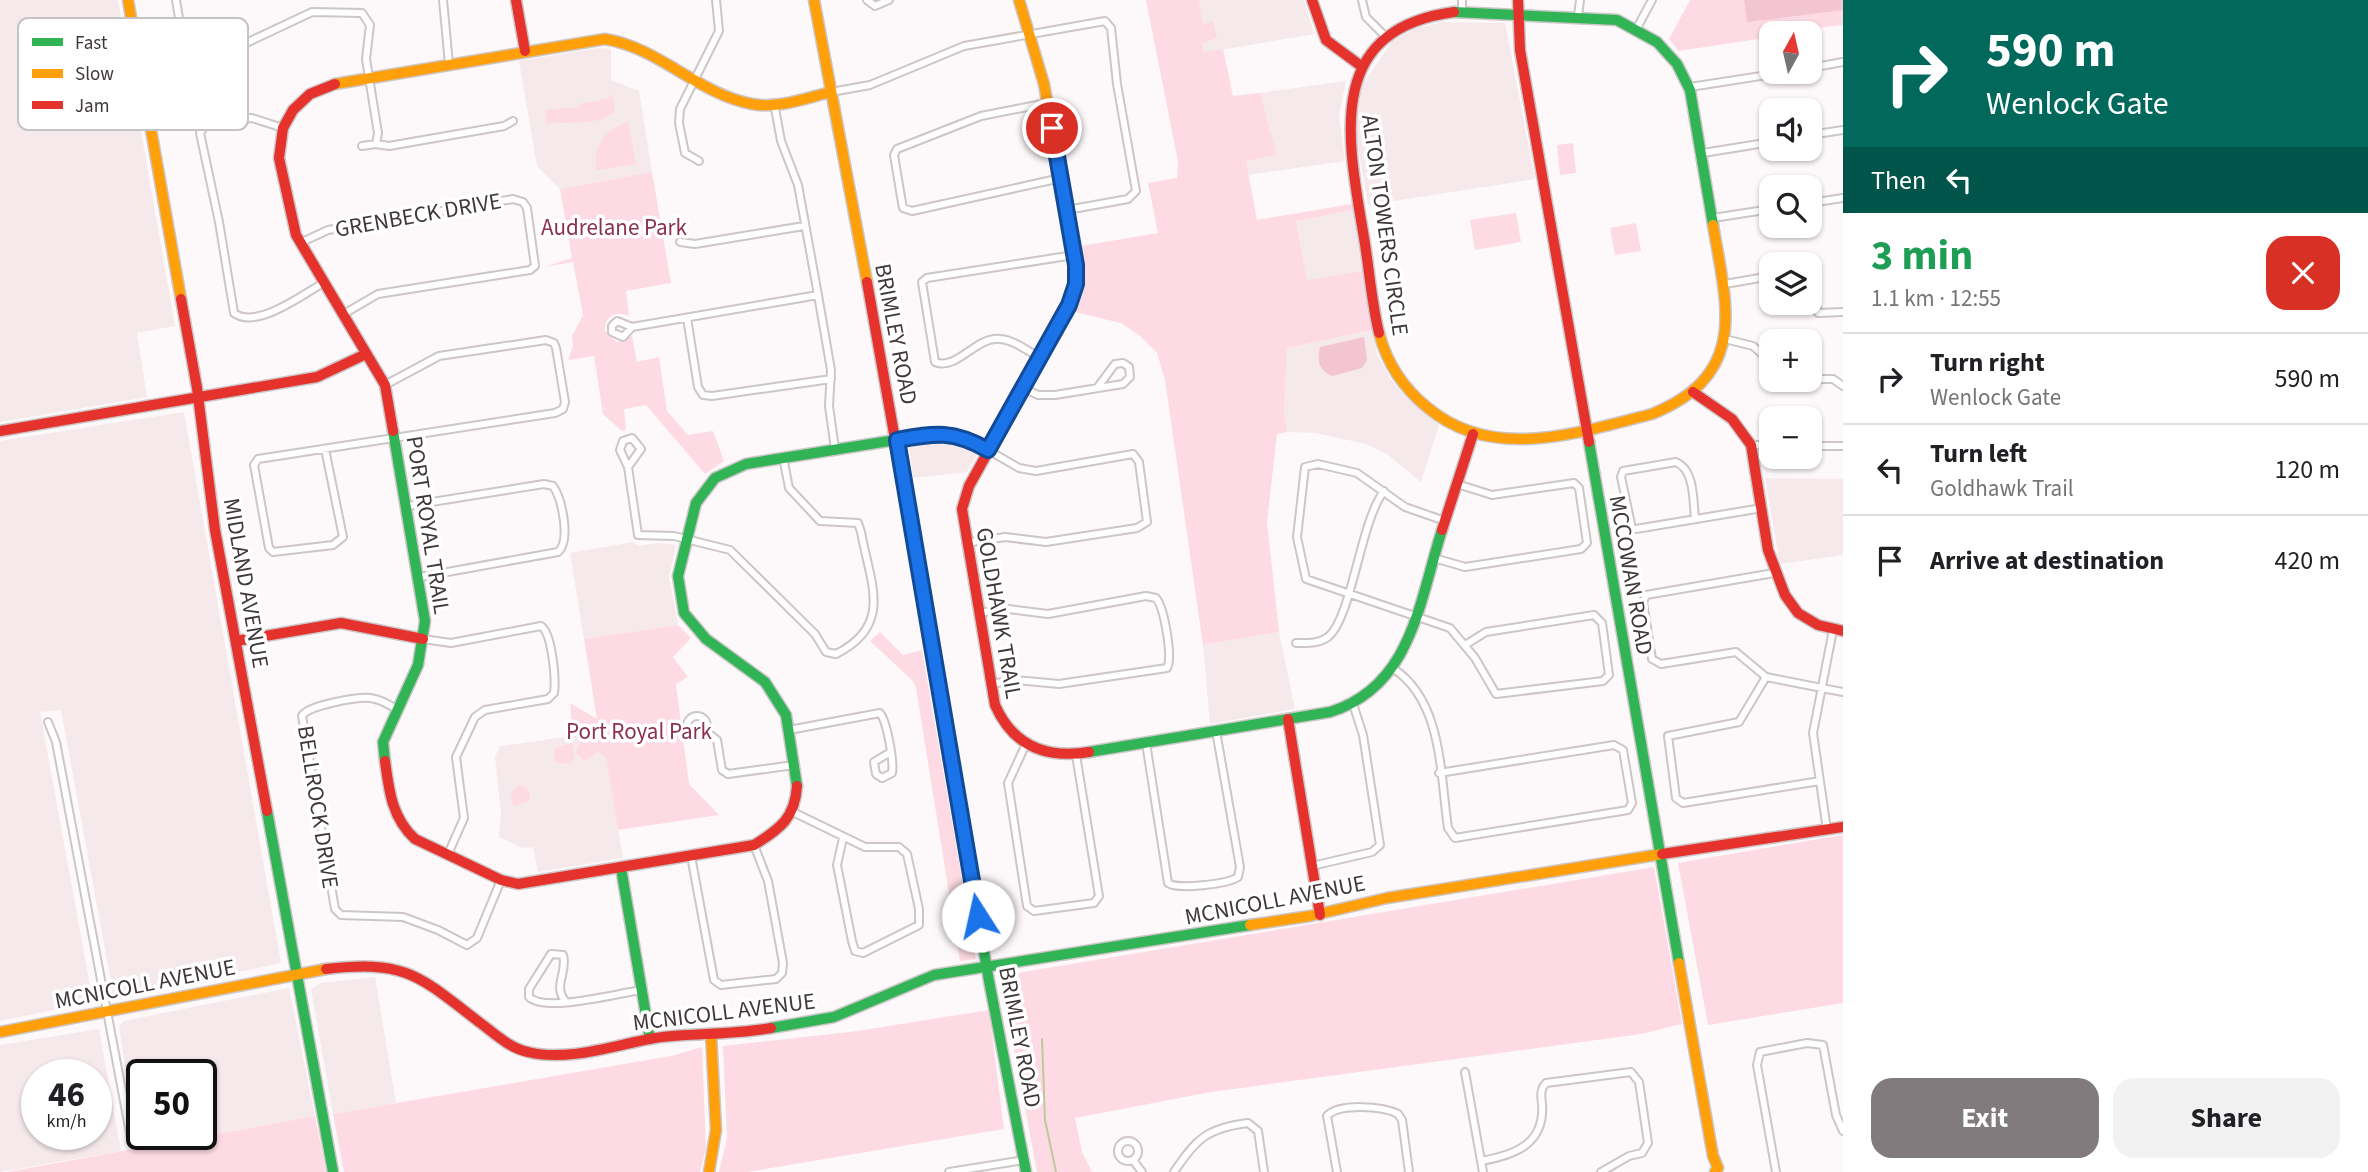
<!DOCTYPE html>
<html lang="en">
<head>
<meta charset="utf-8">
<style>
	body { margin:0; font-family:"Source Sans 3",sans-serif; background:#f2f2f2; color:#202124; height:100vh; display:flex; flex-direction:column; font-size:26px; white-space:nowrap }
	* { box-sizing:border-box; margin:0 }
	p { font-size:23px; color:#757577 }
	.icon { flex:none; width:38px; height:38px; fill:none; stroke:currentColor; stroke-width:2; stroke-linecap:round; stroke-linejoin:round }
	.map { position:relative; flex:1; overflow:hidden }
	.details { display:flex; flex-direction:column; background:#fff; width:525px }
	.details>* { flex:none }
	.top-card { background:#00695c; color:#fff; overflow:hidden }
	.needle { width:46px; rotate:8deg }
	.fabs { position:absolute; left:1759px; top:21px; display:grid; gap:14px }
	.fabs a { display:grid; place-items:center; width:63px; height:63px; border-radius:14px; background:#fff; box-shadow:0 2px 5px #0004; font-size:35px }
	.speed { position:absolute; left:21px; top:1059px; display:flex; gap:14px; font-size:35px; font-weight:700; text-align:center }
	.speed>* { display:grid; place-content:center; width:91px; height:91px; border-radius:50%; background:#fff; box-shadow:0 2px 5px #0004; line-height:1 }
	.speed small { font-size:18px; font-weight:400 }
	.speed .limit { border:4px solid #111; border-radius:10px; background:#fff; color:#111 }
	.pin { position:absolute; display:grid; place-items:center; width:60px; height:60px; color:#fff; margin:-30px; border:4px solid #fff; border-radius:50%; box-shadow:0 2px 7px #0007 }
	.me { position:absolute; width:77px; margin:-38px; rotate:350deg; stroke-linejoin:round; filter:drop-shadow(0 0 5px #0008) }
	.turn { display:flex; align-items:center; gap:24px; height:147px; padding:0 28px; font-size:32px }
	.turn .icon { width:91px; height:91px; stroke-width:2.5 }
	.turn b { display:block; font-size:49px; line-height:60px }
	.then { display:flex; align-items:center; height:66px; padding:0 28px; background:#0003; gap:14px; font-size:26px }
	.round { display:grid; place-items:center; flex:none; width:74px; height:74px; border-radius:21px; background:#f2f2f2 }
	.overview { display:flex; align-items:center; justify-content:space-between; height:119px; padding:0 28px }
	h1 { font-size:42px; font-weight:700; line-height:52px; color:#1e9e55 }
	.action { display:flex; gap:14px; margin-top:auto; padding:14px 28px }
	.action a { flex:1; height:80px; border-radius:21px; background:#827b7d; color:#fff; font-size:28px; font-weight:700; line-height:80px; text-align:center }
	.action a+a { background:#f2f2f2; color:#202124 }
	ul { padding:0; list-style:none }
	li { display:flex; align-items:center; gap:21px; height:91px; padding:0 28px; border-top:2px solid #e0e0e0 }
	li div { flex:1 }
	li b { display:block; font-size:26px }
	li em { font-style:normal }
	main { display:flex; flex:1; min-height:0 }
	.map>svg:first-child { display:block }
</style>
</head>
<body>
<main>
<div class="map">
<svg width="1843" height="1172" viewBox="0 0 1843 1172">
	<rect width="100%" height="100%" fill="#fdf8fa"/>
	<!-- built -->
	<path fill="#f6e9ec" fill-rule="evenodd" d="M0 0H118L175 326 137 333 147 397 0 422Z
		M1199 0H1304L1314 34 1204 53 1197 25 1203 22Z
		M1443 22 1505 23 1535 179 1368 205 1356 135 1360 88 1392 42 1416 28Z
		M598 48 611 49V80L639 91 652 172 560 189 537 166 519 61Z
		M1346 81 1339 115 1345 161 1248 175 1245 161 1276 155 1260 93Z
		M1353 210 1362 271 1307 281 1296 220Z
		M1372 330 1377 354 1390 378 1405 396 1439 425 1421 482 1387 454 1366 444 1316 433 1287 432 1284 412 1287 348Z
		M184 412 281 963 114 998 61 710 40 712 93 1002 0 1021V441Z
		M945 442 978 453 967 472 913 478 909 446Z
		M1765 478 1843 479V555L1780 564Z
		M633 542 639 546 659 543 676 545 669 577 678 625 584 639 570 553Z
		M1279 632 1295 709 1210 724 1203 645Z
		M573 736 606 758 623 858 538 872 533 847 522 848 499 837 501 813 495 757 500 746Z
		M375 977 396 1103 333 1114 311 989 321 983Z
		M289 988 315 1116 142 1147 130 1097 119 1027 124 1021ZM142 1074H201V1134H142Z
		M99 1029 121 1151 0 1172V1045ZM96 1074V1134H37V1074Z"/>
	<!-- green -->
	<path fill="#fedbe4" d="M1146 0H1199L1203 23 1197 26 1213 21 1217 38 1202 43 1204 52 1223 49 1233 96 1260 93 1277 155 1246 161 1257 220 1352 204 1353 210 1296 221 1307 280 1362 271 1372 330 1287 348 1284 412 1287 432 1277 434 1267 522 1279 632 1203 645 1165 380 1157 353 1140 336 1121 323 1075 312 1084 283 1081 246 1158 233 1148 183 1177 178 1178 162Z
		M1690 0H1843V25L1771 33V37L1679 51 1669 39Z
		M612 94 615 111C600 127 567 121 547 124L545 110 577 107 580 104 609 98Z
		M628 121 636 164 596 170C593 142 605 132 628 121Z
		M1573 143 1576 173 1560 175 1557 145Z
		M652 172 671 283 626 291 629 316C616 310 604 316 605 331L617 342 632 336 637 362 659 357 667 411 688 435 713 431 724 461 705 474 646 405 624 409 626 430 622 431 603 414 594 356 568 360 573 346 572 336 583 315 573 262 544 267 572 258 560 189Z
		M1516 213 1521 242 1475 250 1470 220Z
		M1636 223 1641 251 1615 255 1610 228Z
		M678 625 691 638 673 657 688 677 676 684 689 784 719 815 618 830 606 758 597 752 585 761 576 754 580 741 573 736 570 703 597 719 584 639Z
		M880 632 903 655 922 650 976 959 960 961 916 688 913 681 870 641Z
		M573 743 574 759 568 764 555 762 554 748Z
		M518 785 526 787 530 794 529 801 513 806 511 793Z
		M1843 835V1003L1708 1025 1678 863Z
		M1654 867 1682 1024 1641 1034 1211 1092 1075 1118 1082 1152 1092 1172H1037L1000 976Z
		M989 1010 1004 1129 747 1172H719L727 1138 723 1046 858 1031Z
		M702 1047 706 1149 700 1172H344L333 1114 671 1056Z
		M315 1116 326 1172H7Z"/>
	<!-- forest -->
	<path fill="#f3c5d2" d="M1744 0H1843V10L1747 22Z
		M1364 337 1367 360 1362 368 1332 376C1318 370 1317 361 1320 347Z"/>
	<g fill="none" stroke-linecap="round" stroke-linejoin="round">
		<!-- stream -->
		<path stroke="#bbca9a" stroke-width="2" d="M1042 1039 1045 1120 1056 1172"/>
		<defs>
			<path id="street" d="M176 0 185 54
				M443 0 449 64
				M867 0 875 6 889 0
				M1362 0 1366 17 1386 37
				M1462 0V12
				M1578 16 1580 0
				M1637 28 1652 0
				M139 63 242 45 312 12 362 13 370 25 366 59 378 133 376 144 389 146 504 126 513 121
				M1810 68 1843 62
				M1690 87 1786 72
				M831 92 870 85 964 46 1105 21 1111 28 1117 84 1136 191 1128 199 1067 210
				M774 103 781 141 798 185 818 295 831 370 829 406 835 449
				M1047 103 981 116 897 149 894 155 902 203 903 208 912 211 1061 178
				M283 128 252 118 207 123 200 133 219 222 234 313C256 330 304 294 323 283
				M1810 135 1843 130
				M362 146 376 144
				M1703 153 1771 142
				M699 161 685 153 679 123 680 109 719 31 716 0
				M1810 203 1843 198
				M1713 218 1771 209
				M680 242 695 244 804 226
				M300 243 328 230 513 199 523 202 527 208 535 266 530 270 378 294 342 315
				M1810 282 1818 313 1843 312
				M1725 284 1771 276
				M687 318 698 387 703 395 712 396 831 379
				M632 327 623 337 612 332V326L617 321 632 327 818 295
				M1725 339 1753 346 1771 362
				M1040 358C1028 351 1014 340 1000 339 976 336 957 371 935 362L922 282 927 278 1074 255
				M1810 379H1833L1843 386
				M1023 388 1038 395H1055L1123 384 1130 377 1129 367 1123 363 1115 364 1097 388
				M1751 445H1771
				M1810 446H1843
				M325 449 343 537 333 545 273 552 269 548 254 465 258 459 555 413 563 409 565 402 556 348 554 343 546 340 439 356 385 385
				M628 467 641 449 632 438 623 441 620 450 628 467 638 535 674 536 730 550 815 634 826 652 836 654C894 625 870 583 861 532L858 523 820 521 789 488 783 457
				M407 506 544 484 553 486C562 499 571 541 558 552L420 577
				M1695 519C1693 501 1695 470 1676 462L1623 471 1621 477 1632 529H1636L1762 508
				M1445 521 1405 507 1357 473 1318 464 1305 467 1297 537 1306 579 1450 628 1475 658 1496 694 1603 681 1609 675 1602 623 1594 615 1486 632 1465 645
				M966 543 1005 537 1046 542 1137 528 1147 522 1139 462 1133 454 1036 471 1019 468 988 450
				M1434 558 1465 567 1581 549 1587 543 1579 488 1574 483 1492 495 1457 484
				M1774 573 1646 595 1643 602 1652 659 1661 664 1736 652 1766 677 1843 692
				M978 613 1008 609 1048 614 1146 596 1156 598C1164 607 1173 657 1167 668L1059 684 1015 680 991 684
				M423 639 451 643 541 626C552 633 556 679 554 693L548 699 485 710 475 717 456 757 464 818 448 854
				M1296 643C1307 643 1318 644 1328 637 1352 618 1360 522 1384 491
				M1394 669C1443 702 1440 775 1448 828L1455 838 1628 810 1632 803 1623 750 1614 745 1439 773
				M1766 677 1739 722 1668 736 1676 798 1683 803 1820 781
				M396 709C388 704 380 699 370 698 357 697 308 705 302 716L335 909 341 915 403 917 438 930 467 945 477 938 501 880
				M687 726a10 10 0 1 1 20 0a10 10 0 1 1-20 0Z
				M48 722 56 742 131 1138
				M789 730 880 713C887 722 894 761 892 773L882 778 876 774 874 762 889 753
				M706 731 717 740 722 770 728 774 794 765
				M1146 743 1168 883C1177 890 1228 884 1238 877L1240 867 1216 731
				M1025 746 1008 783 1027 906 1034 911 1094 903 1099 896 1076 755
				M793 812 865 847H899L907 854 919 909V925L863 953 855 951 852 941 837 865 843 838
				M1827 830 1813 733 1833 630
				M691 856 714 980 721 985 776 979 782 973 783 963 768 881 754 845
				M1312 866 1372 852 1380 845 1363 735 1353 704
				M566 1002C552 986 568 973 563 955L551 954 529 989V997C545 1013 618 993 642 990
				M1465 1072 1483 1172
				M1118 1151a10 10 0 1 1 20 0a10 10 0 1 1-20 0Z
				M1133 1160 1142 1172
				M1481 1161C1515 1155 1545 1144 1542 1104 1541 1096 1540 1089 1546 1083L1631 1072 1639 1082 1648 1143 1642 1153 1629 1156 1601 1172
				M949 1172 1024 1160
				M1174 1172C1196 1139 1207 1128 1248 1123L1258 1131 1264 1172
				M1337 1172 1327 1116C1339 1103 1383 1106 1398 1114L1402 1120 1409 1172
				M1776 1172 1757 1065 1760 1052 1807 1043 1823 1045 1836 1115 1843 1131"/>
			<path id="fast" d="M1454 12 1617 20 1657 42 1677 64 1690 90 1713 225
				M1589 442 1679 963
				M934 658 989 981 1026 1172
				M1089 752 1330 712C1412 686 1419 602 1442 530
				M385 761 383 742 418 665 425 621 393 431
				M797 786 786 715 765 682 706 639 684 613 678 576 696 503 715 478 746 464 939 433 963 437 988 450
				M267 811 333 1172
				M621 868 650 1039
				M771 1028 834 1017 934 975 1250 925"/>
			<path id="slow" d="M128 0 181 299
				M814 0 867 282
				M335 84 605 39C660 48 698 94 752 104 778 109 806 98 831 92
				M1379 333C1387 364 1403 388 1428 408 1493 462 1577 433 1652 414 1749 374 1727 308 1713 225
				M1004 423 1069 305 1076 284 1075 260 1044 84 1019 0
				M1250 925 1310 916 1387 898 1662 854
				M1679 963 1713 1156 1718 1168 1715 1172
				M0 1032 326 969
				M709 1172 716 1130 711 1034"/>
			<path id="jam" d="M516 0 525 51
				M1312 0 1326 40 1361 66
				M1518 0 1520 50 1589 442
				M335 84 310 94 293 110 283 128 279 158 296 235 385 385 393 431
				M867 282 934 658
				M181 299 197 388 215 530 267 811
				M1379 333C1371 300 1369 265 1363 232 1347 137 1325 29 1454 12
				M1693 392 1732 419 1751 445 1768 550 1785 595 1798 613 1818 625 1843 631
				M1004 423 969 486 962 509 995 705C1013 746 1046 759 1089 752
				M0 431 317 377 366 354
				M1442 530 1473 434
				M236 641 341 623 423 639
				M1288 719 1320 915
				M385 761C389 791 392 818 415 839L501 880 518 884 754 845C780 829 795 818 797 786
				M1662 854 1843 827
				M326 969C406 960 418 975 479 1022 494 1033 509 1048 528 1052 569 1062 614 1045 655 1038 693 1033 732 1035 771 1028"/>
		</defs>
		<!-- street casing -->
		<use href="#street" stroke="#ccc6c7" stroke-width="10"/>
		<!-- fast casing -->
		<use href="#fast" stroke="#ccc6c7" stroke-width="13"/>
		<!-- slow casing -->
		<use href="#slow" stroke="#ccc6c7" stroke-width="13"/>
		<!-- jam casing -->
		<use href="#jam" stroke="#ccc6c7" stroke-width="13"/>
		<!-- street -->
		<use href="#street" stroke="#fffefe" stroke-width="6"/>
		<!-- fast -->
		<use href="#fast" stroke="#30b455" stroke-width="10"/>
		<!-- slow -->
		<use href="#slow" stroke="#ff9f0a" stroke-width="10"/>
		<!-- jam -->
		<use href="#jam" stroke="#e5322d" stroke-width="10"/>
	</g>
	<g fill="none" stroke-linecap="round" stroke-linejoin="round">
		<defs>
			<path id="route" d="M978 916 897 440C936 433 953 430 988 450L1069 305 1076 284V265L1052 128"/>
		</defs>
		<!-- route casing -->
		<use href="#route" stroke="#114b97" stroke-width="18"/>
		<!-- route -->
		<use href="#route" stroke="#1a73e8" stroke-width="12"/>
	</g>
	<g text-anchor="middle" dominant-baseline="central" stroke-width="7" stroke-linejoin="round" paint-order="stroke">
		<!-- street labels -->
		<g font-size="23" fill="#3f3839" stroke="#fff">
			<text transform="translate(418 215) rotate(-10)">GRENBECK DRIVE</text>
			<text transform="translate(1385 225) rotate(82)">ALTON TOWERS CIRCLE</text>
			<text transform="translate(896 334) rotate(79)">BRIMLEY ROAD</text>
			<text transform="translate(428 525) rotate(81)">PORT ROYAL TRAIL</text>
			<text transform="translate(1631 575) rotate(80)">MCCOWAN ROAD</text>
			<text transform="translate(246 583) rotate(80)">MIDLAND AVENUE</text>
			<text transform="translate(999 613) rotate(80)">GOLDHAWK TRAIL</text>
			<text transform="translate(318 807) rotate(81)">BELLROCK DRIVE</text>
			<text transform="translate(1275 900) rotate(-11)">MCNICOLL AVENUE</text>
			<text transform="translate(145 984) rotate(-11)">MCNICOLL AVENUE</text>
			<text transform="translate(724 1012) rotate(-7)">MCNICOLL AVENUE</text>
			<text transform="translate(1020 1037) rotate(79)">BRIMLEY ROAD</text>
		</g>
		<!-- park labels -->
		<g font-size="23" fill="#8c3151" stroke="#fff">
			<text x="614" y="227">Audrelane Park</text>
			<text x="639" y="731">Port Royal Park</text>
		</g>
	</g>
	<!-- legend -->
	<rect x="18" y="18" width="230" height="112" rx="10" fill="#fff" stroke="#c5c3c4" stroke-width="2"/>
	<rect x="32" y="38" width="31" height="8" fill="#30b455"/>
	<rect x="32" y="69" width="31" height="9" fill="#ff9f0a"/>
	<rect x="32" y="101" width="31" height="8" fill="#e5322d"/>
	<g font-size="19" fill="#3f3839">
		<text x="75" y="49">Fast</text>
		<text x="75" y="80">Slow</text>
		<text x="75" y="112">Jam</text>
	</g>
</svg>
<div class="fabs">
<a><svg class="needle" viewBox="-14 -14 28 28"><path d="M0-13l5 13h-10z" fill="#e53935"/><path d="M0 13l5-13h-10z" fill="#757577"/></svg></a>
<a><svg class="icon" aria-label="sound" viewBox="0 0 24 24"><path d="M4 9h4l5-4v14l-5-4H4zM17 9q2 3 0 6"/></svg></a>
<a><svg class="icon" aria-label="search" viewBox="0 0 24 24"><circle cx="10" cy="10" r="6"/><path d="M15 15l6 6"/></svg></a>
<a><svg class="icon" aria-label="layers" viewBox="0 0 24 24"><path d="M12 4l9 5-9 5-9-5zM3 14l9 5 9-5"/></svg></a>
<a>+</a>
<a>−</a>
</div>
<div class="speed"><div>46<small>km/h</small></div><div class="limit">50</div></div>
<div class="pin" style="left:1052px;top:128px;background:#d93025"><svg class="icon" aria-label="arrive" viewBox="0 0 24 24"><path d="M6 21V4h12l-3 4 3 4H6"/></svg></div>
<svg class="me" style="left:978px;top:916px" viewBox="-20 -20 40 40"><circle r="19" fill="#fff"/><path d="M0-13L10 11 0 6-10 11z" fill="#1a73e8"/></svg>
</div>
<section class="details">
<div class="top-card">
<div class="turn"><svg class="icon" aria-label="right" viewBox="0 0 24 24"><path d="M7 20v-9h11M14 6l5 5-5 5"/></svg><div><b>590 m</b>Wenlock Gate</div></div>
<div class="then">Then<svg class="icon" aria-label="left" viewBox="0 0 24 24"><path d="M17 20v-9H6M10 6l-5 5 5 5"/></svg></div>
</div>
<div class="overview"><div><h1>3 min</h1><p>1.1 km · 12:55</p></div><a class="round" style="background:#d93025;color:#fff"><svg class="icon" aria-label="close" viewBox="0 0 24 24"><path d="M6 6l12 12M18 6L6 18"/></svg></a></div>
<ul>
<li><svg class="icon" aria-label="right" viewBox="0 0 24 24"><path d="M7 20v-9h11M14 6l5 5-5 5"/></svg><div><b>Turn right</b><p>Wenlock Gate</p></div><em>590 m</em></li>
<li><svg class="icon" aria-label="left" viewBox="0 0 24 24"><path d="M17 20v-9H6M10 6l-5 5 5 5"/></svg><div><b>Turn left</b><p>Goldhawk Trail</p></div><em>120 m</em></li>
<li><svg class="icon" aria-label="arrive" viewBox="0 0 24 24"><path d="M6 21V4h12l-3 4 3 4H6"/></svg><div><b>Arrive at destination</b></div><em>420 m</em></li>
</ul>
<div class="action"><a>Exit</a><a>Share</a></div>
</section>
</main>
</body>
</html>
